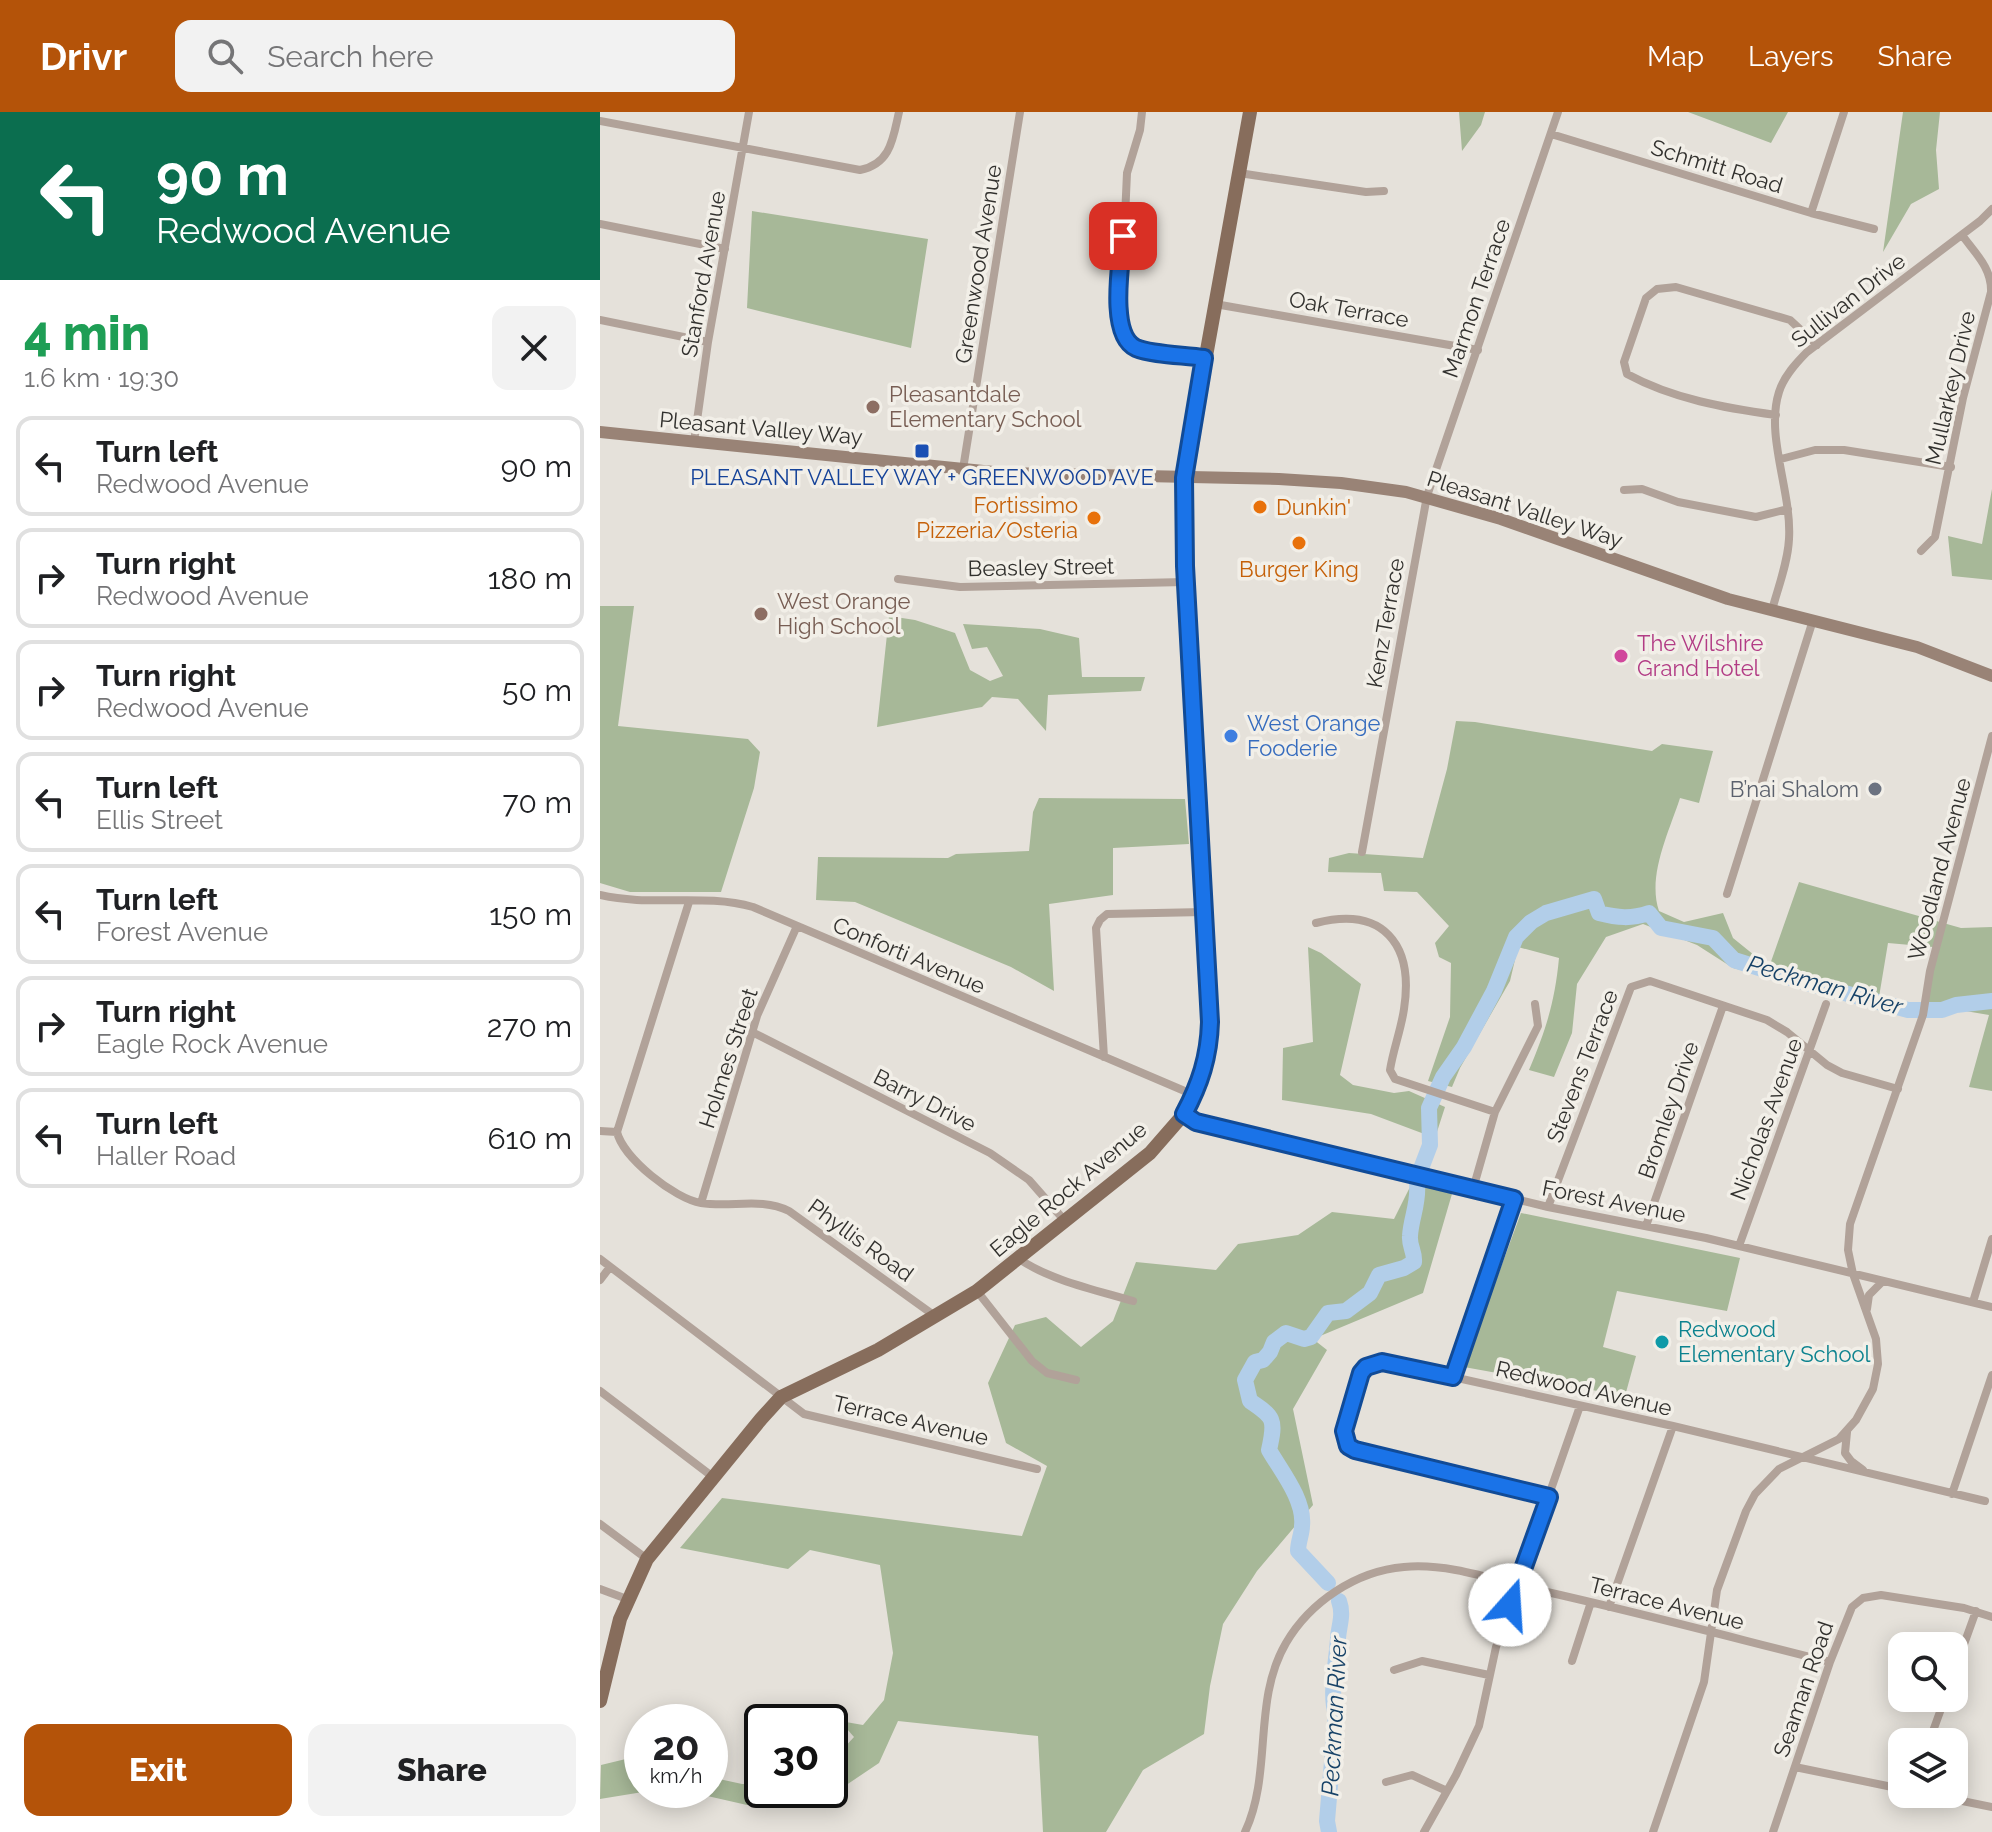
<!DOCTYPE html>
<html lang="en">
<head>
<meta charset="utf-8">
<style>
	body { margin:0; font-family:Raleway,sans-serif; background:#f2f2f2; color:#202124; height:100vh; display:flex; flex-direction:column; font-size:30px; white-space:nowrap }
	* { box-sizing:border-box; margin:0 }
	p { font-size:26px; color:#757577 }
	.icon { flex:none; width:44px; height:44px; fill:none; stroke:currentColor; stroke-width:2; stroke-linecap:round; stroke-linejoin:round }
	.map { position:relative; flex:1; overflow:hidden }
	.drawer { display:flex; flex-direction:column; background:#fff; width:600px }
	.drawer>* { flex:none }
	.banner { background:#0b6e4f; color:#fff; overflow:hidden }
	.fabs { position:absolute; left:1288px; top:1520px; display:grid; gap:16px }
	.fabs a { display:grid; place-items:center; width:80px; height:80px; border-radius:16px; background:#fff; box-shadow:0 4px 20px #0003; font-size:40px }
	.speed { position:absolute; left:24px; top:1592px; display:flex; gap:16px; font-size:40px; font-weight:700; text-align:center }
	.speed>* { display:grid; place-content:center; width:104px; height:104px; border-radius:50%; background:#fff; box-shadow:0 4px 20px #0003; line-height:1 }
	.speed small { font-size:20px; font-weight:400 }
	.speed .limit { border:4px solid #111; border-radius:12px; background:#fff; color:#111 }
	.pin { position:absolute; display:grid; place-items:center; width:68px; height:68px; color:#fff; margin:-34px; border-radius:16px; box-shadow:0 4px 12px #0006 }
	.me { position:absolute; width:88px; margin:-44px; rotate:19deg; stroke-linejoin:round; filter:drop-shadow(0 0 6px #0008) }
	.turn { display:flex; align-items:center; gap:28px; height:168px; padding:0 24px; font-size:36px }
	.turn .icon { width:104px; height:104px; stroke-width:2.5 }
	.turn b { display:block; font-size:56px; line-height:68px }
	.round { display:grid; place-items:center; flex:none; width:84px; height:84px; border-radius:16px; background:#f2f2f2 }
	.summary { display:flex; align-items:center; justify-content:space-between; height:136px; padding:0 24px }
	h1 { font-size:48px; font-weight:800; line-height:60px; color:#1e9e55 }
	.primary-button { display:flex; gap:16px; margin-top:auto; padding:16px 24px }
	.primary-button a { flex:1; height:92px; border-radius:16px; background:#b45309; color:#fff; font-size:32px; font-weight:800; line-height:92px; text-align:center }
	.primary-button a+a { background:#f2f2f2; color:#202124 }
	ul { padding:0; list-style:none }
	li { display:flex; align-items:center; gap:24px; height:100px; margin:0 16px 12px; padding:0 8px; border:4px solid #e0e0e0; border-radius:16px }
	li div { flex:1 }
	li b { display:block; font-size:30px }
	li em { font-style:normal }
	header { display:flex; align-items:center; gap:48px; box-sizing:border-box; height:112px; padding:0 40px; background:#b45309; color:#fff }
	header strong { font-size:38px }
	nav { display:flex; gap:44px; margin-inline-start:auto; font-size:28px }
	.search { width:560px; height:72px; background:#f2f2f2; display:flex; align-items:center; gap:20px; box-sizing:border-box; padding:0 28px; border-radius:16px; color:#757577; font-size:30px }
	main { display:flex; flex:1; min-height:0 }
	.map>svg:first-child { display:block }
</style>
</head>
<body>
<header>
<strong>Drivr</strong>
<div class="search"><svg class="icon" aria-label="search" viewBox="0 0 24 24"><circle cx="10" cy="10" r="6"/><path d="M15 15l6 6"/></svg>Search here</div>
<nav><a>Map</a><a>Layers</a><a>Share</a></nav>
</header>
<main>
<section class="drawer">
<div class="banner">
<div class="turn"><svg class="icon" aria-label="left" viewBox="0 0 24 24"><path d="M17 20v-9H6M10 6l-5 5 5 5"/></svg><div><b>90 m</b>Redwood Avenue</div></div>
</div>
<div class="summary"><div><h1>4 min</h1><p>1.6 km · 19:30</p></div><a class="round"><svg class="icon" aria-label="close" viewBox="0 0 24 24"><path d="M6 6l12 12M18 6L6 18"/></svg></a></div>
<ul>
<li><svg class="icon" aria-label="left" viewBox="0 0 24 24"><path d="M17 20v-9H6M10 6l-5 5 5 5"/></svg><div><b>Turn left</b><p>Redwood Avenue</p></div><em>90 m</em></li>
<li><svg class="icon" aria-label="right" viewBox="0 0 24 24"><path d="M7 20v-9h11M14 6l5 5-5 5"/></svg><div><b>Turn right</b><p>Redwood Avenue</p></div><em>180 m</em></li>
<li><svg class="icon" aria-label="right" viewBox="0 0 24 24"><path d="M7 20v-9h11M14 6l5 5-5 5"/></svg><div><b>Turn right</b><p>Redwood Avenue</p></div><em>50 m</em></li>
<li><svg class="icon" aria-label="left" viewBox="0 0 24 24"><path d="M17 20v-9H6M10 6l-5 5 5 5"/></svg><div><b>Turn left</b><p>Ellis Street</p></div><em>70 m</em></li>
<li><svg class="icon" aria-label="left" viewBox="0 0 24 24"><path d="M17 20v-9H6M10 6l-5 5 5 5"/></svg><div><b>Turn left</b><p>Forest Avenue</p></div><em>150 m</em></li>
<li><svg class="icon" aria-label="right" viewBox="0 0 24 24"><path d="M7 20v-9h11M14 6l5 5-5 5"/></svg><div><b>Turn right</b><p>Eagle Rock Avenue</p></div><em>270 m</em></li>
<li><svg class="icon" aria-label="left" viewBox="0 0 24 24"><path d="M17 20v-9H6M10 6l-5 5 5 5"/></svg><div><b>Turn left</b><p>Haller Road</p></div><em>610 m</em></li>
</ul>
<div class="primary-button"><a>Exit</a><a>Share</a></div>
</section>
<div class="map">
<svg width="1392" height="1720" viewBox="0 0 1392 1720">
	<rect width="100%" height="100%" fill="#e5e1da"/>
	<!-- green -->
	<path fill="#a7b898" d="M859 0H885L881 13 862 39Z
		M1088 0H1188L1171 31Z
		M1303 0H1340L1336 38 1339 77 1311 92 1283 140Z
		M152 99 328 127 311 236 147 196Z
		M1392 377V468L1352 464 1348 424 1382 432Z
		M0 494H34L18 614 148 627 160 640 154 676 121 780H30L0 771Z
		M289 504 315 508 355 521 370 558 390 569 403 564 387 535 372 537 363 512 440 517 479 526 482 565H545L541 579 448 583 446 619 418 587 392 585 382 595 277 615Z
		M856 609 875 610 1052 639 1062 632 1113 639 1099 691 1080 686C1069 720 1047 764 1059 799L1084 810 1123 801 1133 826 1154 843 1160 863 1133 856 1097 833 1043 812 1006 825 977 872 972 921 954 965 929 958C946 918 955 889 959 846L918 835 910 869 860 956 852 975 828 969 850 905 851 851 839 845 835 831 849 814 817 780 784 779 781 761 728 760 729 746 749 741 823 746 847 657Z
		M439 686 585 687 589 732 513 736V783L449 792 454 879 411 855 255 790 216 788 218 745 348 746 356 742 429 739 433 700Z
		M1199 770 1361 816 1392 815V979L1369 975 1389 903 1324 892 1333 835 1288 831 1278 891 1167 861Z
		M708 835 721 841 761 872 740 963 753 973 794 981 809 979 845 995 835 1026 771 1002 682 988 683 936 713 930Z
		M815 1065 854 1075 823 1181 713 1227 727 1238 693 1297 713 1393 657 1459 623 1512 610 1574 604 1622 543 1658 506 1720H443L438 1624 298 1609 279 1651 221 1690 147 1693 81 1678H110V1665L142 1672H162V1678H230V1651L254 1625 240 1609 263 1613 284 1588 293 1541 280 1453 210 1438 188 1457 80 1436 122 1386 422 1424 447 1354 406 1331 388 1271 415 1213 446 1205 481 1235 513 1209 536 1150 616 1158 638 1132 698 1123 732 1100 794 1107Z
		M921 1101 1140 1146 1127 1199 1017 1179 1003 1235 1036 1244 1025 1284 864 1255Z
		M30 1646 42 1649V1678H55L0 1687 1 1653Z"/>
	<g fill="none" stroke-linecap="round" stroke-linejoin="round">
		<!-- river -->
		<path stroke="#b2cee9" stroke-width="16" d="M822 1054 830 1033 829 996 843 965 864 935 894 879 916 825 931 810 946 801 994 787 999 801C1018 806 1031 807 1049 801L1061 816 1113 826 1134 848 1207 871 1308 898H1342L1356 893 1392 889
			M728 1471 698 1439C698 1430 702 1422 702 1414 705 1388 681 1359 669 1338 676 1307 674 1305 650 1289L645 1268 655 1250 663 1248 670 1240 674 1230 686 1221 704 1227 711 1225 728 1201 746 1199 770 1181 779 1163 804 1156 814 1150C815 1140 809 1134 810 1124 811 1106 819 1091 817 1072
			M729 1720 727 1709 736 1602C729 1583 737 1548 738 1526 739 1513 744 1503 739 1489"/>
		<!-- minor -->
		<path stroke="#b1a299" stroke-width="8" d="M542 0 540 18 527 61 520 215 526 227 538 236 604 246
			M0 9 260 58C291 52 293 26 299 0
			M951 22 1211 101 1274 117
			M639 61 766 80 784 79
			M1211 101 1244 0
			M0 112 125 137
			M615 192 878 238
			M0 208 108 230
			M1176 303C1125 296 1073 287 1027 262L1024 250 1046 186 1057 177 1076 175 1190 208 1217 233
			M94 330 108 230 149 0
			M1181 347 1215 338H1244L1351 355
			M363 357 420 0
			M1024 378 1042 377 1078 390 1156 405 1188 397
			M1321 439 1335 425 1363 286 1391 180C1392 156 1375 141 1362 123
			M298 467 360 475 585 470
			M1172 498C1178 476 1188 450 1189 427 1192 380 1165 324 1179 280 1184 264 1196 251 1207 240L1380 109 1392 97
			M762 740 827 384 958 0
			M1127 782 1213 508
			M0 783C50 795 104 781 153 795L594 983
			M716 811C783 794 814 832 804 897 801 918 793 938 790 958L795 967 895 1000
			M152 920 390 1041 429 1068 465 1109
			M504 945 496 816 500 808 507 802 604 800
			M584 1002 596 1010 948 1095 1106 1126 1392 1195
			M0 1019 17 1020
			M17 1020C23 1046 75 1087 101 1091 131 1096 161 1085 189 1099L335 1204
			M17 1020 89 790
			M873 1077 895 1000 938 914 935 892
			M101 1091 157 904 197 814
			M948 1095 1031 875 1050 869 1167 908 1187 920 1227 953 1242 961 1298 977
			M1046 1114 1123 894
			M1139 1134 1226 892
			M0 1147 204 1302 437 1357
			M419 1147C452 1169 496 1178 533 1189
			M0 1168 10 1155
			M377 1179 432 1249 447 1261 476 1268
			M1373 1190 1392 1127
			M1267 1197 1269 1183 1283 1169
			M853 1265 914 1087
			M0 1279 113 1365
			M1247 1320 1245 1341 1251 1349 1263 1358
			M1352 1382 1392 1263
			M949 1385 748 1334 744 1319 761 1261 766 1255 782 1250 853 1265 1073 1314 1385 1389
			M0 1412 47 1447
			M0 1477 27 1487
			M1009 1495 1073 1314
			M972 1549 991 1490
			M794 1558 822 1549 889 1563
			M1354 1560 1376 1499
			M1329 1630 1345 1586
			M1195 1655 1302 1677
			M786 1670 812 1663 847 1679
			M1328 1682 1392 1695
			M645 1720C673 1660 652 1589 686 1531 710 1490 756 1459 804 1455 846 1451 889 1466 929 1476 1030 1498 1130 1525 1230 1550
			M824 1720 856 1663 879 1614 896 1535 980 1294
			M1053 1720 1104 1570 1117 1478 1146 1399 1155 1382 1179 1357 1239 1327 1256 1308 1273 1277 1278 1252 1276 1227 1253 1162 1248 1138 1250 1112 1323 903 1330 859 1392 624
			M1173 1720 1230 1550 1252 1495 1263 1486 1281 1483 1364 1496 1392 1505"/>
		<!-- secondary -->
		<path stroke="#998376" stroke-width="12" d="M0 320 403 361 679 367 741 371 806 380 901 407 1128 487 1317 535 1392 564"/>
		<!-- primary -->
		<path stroke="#876d5c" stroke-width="14" d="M0 1589 20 1507 47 1447 161 1307 181 1285 278 1238 377 1179 550 1041 584 1002 594 983 606 952 610 910 586 501 584 366 650 0"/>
	</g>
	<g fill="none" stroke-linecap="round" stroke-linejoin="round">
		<defs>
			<path id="route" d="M523 124C521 150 508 223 536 236 553 243 585 243 604 246L584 366 585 454 610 910C609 945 600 972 584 1002L596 1010 914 1087 853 1265 782 1250 766 1255 761 1261 744 1319 748 1334 755 1338 949 1385 910 1493"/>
		</defs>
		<!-- route casing -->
		<use href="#route" stroke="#114b97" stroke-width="20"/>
		<!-- route -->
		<use href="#route" stroke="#1a73e8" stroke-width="14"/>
	</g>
	<!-- markers -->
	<g fill="#8d6e63" stroke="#f2efe8" stroke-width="3">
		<circle cx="273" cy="295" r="8"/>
		<circle cx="161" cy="502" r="8"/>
	</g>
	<rect fill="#1a4fb4" stroke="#f2efe8" stroke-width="3" x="314" y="331" width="16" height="16" rx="4"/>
	<g fill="#e8710a" stroke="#f2efe8" stroke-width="3">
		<circle cx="660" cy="395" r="8"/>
		<circle cx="494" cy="406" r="8"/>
		<circle cx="699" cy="431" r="8"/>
	</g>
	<circle fill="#d1479c" stroke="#f2efe8" stroke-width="3" cx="1021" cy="544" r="8"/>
	<circle fill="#3f7fe0" stroke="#f2efe8" stroke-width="3" cx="631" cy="624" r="8"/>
	<circle fill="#6b7280" stroke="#f2efe8" stroke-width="3" cx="1275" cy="677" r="8"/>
	<circle fill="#0f9aa8" stroke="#f2efe8" stroke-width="3" cx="1062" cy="1230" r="8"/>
	<g text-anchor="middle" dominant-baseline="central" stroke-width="7" stroke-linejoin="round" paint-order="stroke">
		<!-- street labels -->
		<g font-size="22" fill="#32312e" stroke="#f2efe8">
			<text transform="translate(1117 54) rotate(17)">Schmitt Road</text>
			<text transform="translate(378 152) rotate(-81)">Greenwood Avenue</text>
			<text transform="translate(103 162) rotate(-80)">Stanford Avenue</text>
			<text transform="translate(876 186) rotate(-71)">Marmon Terrace</text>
			<text transform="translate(1248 188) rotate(-38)">Sullivan Drive</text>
			<text transform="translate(749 197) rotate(10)">Oak Terrace</text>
			<text transform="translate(1350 276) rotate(-77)">Mullarkey Drive</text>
			<text transform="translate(161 316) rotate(5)">Pleasant Valley Way</text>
			<text transform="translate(925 397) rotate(18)">Pleasant Valley Way</text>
			<text transform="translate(441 455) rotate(-1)">Beasley Street</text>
			<text transform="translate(785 511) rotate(-80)">Kenz Terrace</text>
			<text transform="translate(1339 757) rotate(-75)">Woodland Avenue</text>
			<text transform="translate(309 843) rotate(23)">Conforti Avenue</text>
			<text transform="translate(128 946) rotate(-72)">Holmes Street</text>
			<text transform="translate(982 954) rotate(-69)">Stevens Terrace</text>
			<text transform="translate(325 988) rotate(27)">Barry Drive</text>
			<text transform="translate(1068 998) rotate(-71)">Bromley Drive</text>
			<text transform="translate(1166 1007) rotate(-70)">Nicholas Avenue</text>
			<text transform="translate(468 1077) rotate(-40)">Eagle Rock Avenue</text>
			<text transform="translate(1014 1089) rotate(11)">Forest Avenue</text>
			<text transform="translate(261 1128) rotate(36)">Phyllis Road</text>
			<text transform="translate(984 1276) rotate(13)">Redwood Avenue</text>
			<text transform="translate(311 1308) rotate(13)">Terrace Avenue</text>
			<text transform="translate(1067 1491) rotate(14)">Terrace Avenue</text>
			<text transform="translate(1203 1577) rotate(-71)">Seaman Road</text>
		</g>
		<!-- education labels -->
		<g font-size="22" fill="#785e54" stroke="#f2efe8" text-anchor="start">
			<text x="289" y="282">Pleasantdale<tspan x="289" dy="25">Elementary School</tspan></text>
			<text x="177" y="489">West Orange<tspan x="177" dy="25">High School</tspan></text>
		</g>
		<!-- transit labels -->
		<g font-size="22" fill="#164399" stroke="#f2efe8">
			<text x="322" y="365">PLEASANT VALLEY WAY + GREENWOOD AVE</text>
		</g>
		<!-- food labels -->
		<g font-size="22" fill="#c56008" stroke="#f2efe8" text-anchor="end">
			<text x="478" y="393">Fortissimo<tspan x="478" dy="25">Pizzeria/Osteria</tspan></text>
			<text x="676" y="395" text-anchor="start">Dunkin'</text>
			<text x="699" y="457" text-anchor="middle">Burger King</text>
		</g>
		<!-- hotel labels -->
		<g font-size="22" fill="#b23c85" stroke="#f2efe8" text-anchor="start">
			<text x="1037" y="531">The Wilshire<tspan x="1037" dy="25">Grand Hotel</tspan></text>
		</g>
		<!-- shop labels -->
		<g font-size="22" fill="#366cbe" stroke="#f2efe8" text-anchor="start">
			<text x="647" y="611">West Orange<tspan x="647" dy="25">Fooderie</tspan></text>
		</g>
		<!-- worship labels -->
		<g font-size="22" fill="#5b616d" stroke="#f2efe8" text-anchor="end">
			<text x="1259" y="677">B’nai Shalom</text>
		</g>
		<!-- culture labels -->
		<g font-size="22" fill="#0d838f" stroke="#f2efe8" text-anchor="start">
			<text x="1078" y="1217">Redwood<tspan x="1078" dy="25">Elementary School</tspan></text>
		</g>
		<!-- water labels -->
		<g font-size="24" font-style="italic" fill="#184368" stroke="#f2efe8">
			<text transform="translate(1225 873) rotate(16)">Peckman River</text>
			<text transform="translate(734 1604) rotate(-87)">Peckman River</text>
		</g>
	</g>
</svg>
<div class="fabs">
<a><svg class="icon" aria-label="search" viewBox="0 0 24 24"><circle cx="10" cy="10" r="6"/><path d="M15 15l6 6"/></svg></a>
<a><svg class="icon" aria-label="layers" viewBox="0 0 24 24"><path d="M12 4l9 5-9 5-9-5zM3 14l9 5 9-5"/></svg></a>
</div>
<div class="speed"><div>20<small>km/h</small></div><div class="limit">30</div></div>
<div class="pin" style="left:523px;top:124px;background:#d93025"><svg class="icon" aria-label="arrive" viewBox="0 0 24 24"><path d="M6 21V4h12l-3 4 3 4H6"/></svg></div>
<svg class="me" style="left:910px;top:1493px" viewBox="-20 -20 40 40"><circle r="19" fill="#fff"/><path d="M0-13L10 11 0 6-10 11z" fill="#1a73e8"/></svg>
</div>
</main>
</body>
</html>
